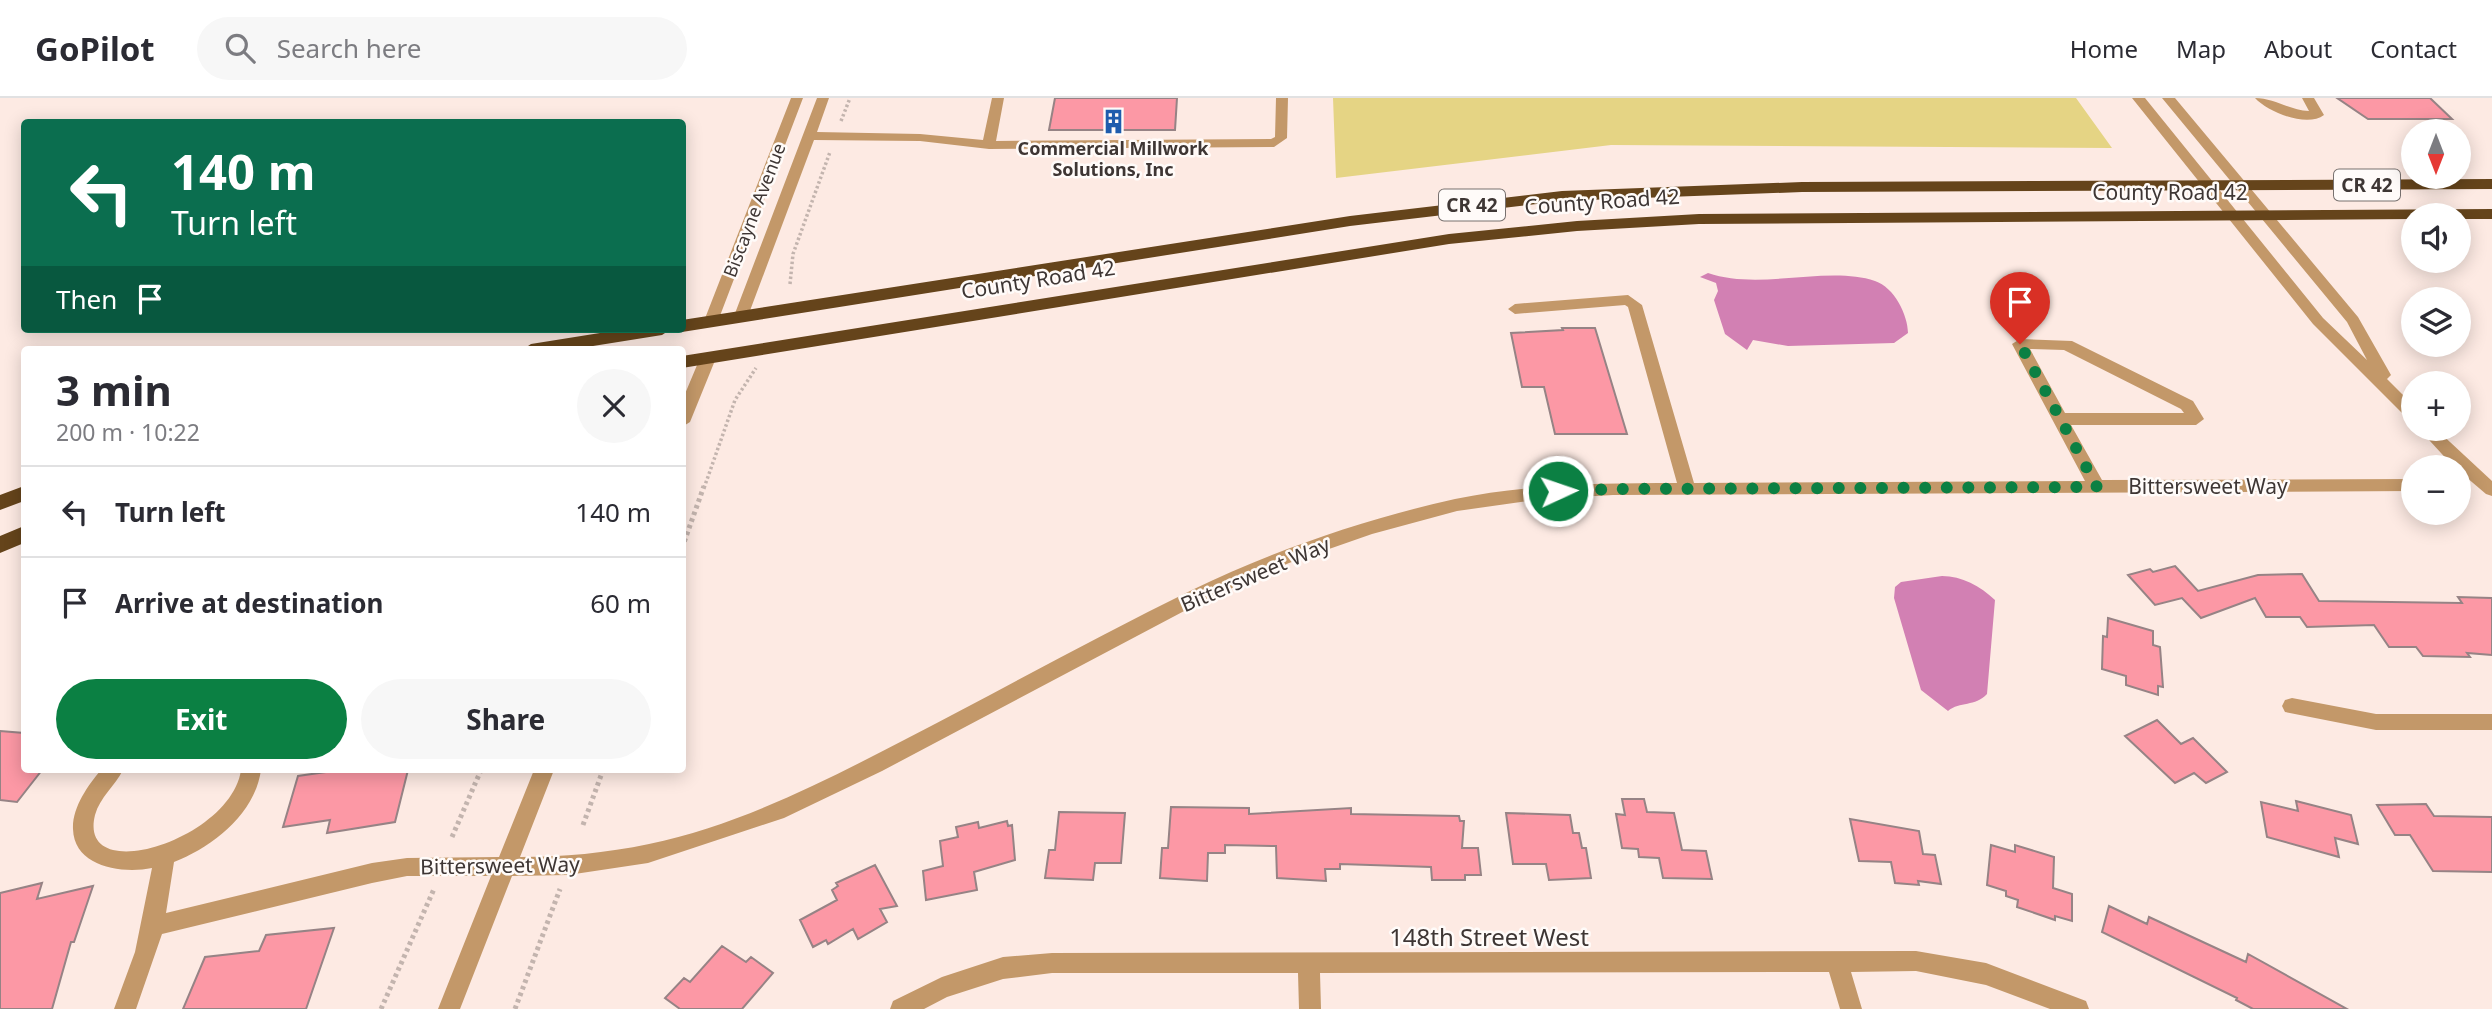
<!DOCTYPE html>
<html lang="en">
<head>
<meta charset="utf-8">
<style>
	body { margin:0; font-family:"Noto Sans",sans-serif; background:#f7f7f7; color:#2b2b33; height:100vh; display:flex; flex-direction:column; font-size:26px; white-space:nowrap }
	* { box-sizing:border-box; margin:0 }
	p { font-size:23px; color:#7c7c81 }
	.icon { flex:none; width:38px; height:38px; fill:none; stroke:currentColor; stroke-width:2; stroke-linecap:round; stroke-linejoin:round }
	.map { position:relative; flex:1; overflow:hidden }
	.details { position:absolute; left:21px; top:248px; width:665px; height:427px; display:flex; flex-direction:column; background:#fff; border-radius:7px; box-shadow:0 4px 18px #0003 }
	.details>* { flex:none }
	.guide { position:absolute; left:21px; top:21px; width:665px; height:214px; border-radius:7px; box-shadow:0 4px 18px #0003; background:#0b6e4f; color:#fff; overflow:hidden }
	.needle { width:46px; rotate:180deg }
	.buttons { position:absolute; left:2401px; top:21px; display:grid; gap:14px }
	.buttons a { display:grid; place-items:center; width:70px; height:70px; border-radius:50%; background:#fff; box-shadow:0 4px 18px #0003; font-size:35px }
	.pin { position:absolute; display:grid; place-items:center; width:60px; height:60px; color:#fff; margin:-72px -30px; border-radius:50% 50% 50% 0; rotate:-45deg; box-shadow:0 0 7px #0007 }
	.pin .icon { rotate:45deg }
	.me { position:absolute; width:77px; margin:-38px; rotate:87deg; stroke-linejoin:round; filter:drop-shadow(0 0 5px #0008) }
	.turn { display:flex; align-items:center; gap:24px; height:147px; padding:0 35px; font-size:32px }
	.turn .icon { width:91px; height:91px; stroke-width:2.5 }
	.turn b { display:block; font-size:49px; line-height:60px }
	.then { display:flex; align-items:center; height:66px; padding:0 35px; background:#0003; gap:14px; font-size:26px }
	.round { display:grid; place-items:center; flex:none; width:74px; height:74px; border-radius:37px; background:#f7f7f7 }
	.headline { display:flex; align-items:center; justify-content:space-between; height:119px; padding:0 35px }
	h1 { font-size:42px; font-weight:700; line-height:52px }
	.primary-button { display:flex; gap:14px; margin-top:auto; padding:14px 35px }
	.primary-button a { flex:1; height:80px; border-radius:42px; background:#0b8043; color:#fff; font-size:28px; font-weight:700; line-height:80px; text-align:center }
	.primary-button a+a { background:#f7f7f7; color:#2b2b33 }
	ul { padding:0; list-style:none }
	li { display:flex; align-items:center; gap:21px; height:91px; padding:0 35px; border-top:2px solid #e1e1e2 }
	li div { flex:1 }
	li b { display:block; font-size:26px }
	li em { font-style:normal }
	header { display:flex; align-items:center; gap:42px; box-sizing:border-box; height:98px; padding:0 35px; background:#fff; border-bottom:2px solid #e1e1e2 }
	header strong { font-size:33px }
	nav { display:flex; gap:38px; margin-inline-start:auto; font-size:24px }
	.search { width:490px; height:63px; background:#f7f7f7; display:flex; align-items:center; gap:18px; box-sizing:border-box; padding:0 24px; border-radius:38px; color:#7c7c81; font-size:26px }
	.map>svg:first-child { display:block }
</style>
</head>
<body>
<header>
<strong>GoPilot</strong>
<div class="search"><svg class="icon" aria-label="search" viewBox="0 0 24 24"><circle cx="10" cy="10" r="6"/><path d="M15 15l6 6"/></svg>Search here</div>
<nav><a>Home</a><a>Map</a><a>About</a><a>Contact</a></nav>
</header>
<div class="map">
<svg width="2492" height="911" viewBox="0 0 2492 911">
	<rect width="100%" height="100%" fill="#fdeae3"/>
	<!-- green -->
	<path fill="#e5d484" d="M1333 0H2076L2112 50 1611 47 1336 80Z"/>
	<!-- water -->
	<path fill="#d280b3" d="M1708 175C1760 193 1828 167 1875 183 1894 189 1908 217 1908 235L1894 245 1788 248 1753 242 1747 252 1725 236 1714 202 1718 193 1716 185 1700 179Z
		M1942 478C1962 478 1980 488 1995 502L1987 596C1975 609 1960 603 1948 613L1921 592 1894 500 1895 489 1901 484Z"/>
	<!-- building -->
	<path fill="#fc98a5" stroke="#968385" stroke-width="2" d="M1055 0H1177L1175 32H1049Z
		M2337 0H2430L2452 21H2368Z
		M1562 230H1595L1627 336H1555L1544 289H1522L1511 235 1563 232Z
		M2175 468 2198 493 2258 477 2302 476 2319 503 2462 505 2458 499 2492 500V557L2467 555 2470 559 2423 558 2416 549H2389L2374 527 2307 529 2300 519H2266L2255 500 2201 520 2182 500 2155 507 2128 477 2150 471 2153 474Z
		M2108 520 2153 533V547L2160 549 2163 589 2158 588V597L2126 587V578L2102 571 2103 538 2107 539Z
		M2157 622 2181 646 2193 640 2227 674 2206 685 2194 675 2175 685 2125 638Z
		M0 633 24 635V672H42L17 704 0 702Z
		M340 672H408L395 724 327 735 330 722 283 729 298 678Z
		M1622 701H1644L1647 714 1674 715 1682 752 1706 753 1712 781 1663 780 1659 760 1639 759 1638 751 1622 750 1616 716 1625 717Z
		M2296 703 2351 717 2358 746 2335 740 2339 759 2267 739 2261 704 2298 713Z
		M2426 706 2434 718 2492 719V774L2433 773 2410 737H2395L2377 707Z
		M1171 709 1249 710V716L1351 710V716L1459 718 1460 723H1464L1462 750H1478L1481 777H1465V782H1432L1431 769 1340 766V771H1325L1326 783 1277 780 1276 748 1225 747V755H1208L1207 783 1160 780 1162 750H1168Z
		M1059 714 1125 715 1121 765H1095L1093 782 1045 780 1049 752H1055Z
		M1506 715 1570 717 1573 735H1579L1582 750H1586L1591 780 1549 782 1546 766H1513Z
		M1850 721 1919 733 1923 756 1935 757 1941 786 1918 783 1919 787 1895 785 1891 764 1859 763Z
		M1007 723 1008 728 1012 727 1015 762 974 774 977 792 926 802 923 773 943 768 940 743 958 739 956 729 978 724 979 730Z
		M1991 747 2015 754V747L2054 759 2053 790 2072 796V823L2055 818V822L2017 809 2018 802 2006 798V793L1987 787Z
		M875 767 897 808 880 811 887 824 858 841 853 831 828 846 826 842 813 849 800 822 837 802 832 792 838 788 836 785Z
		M42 785 37 801 93 788 74 844H71L52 911H0V795Z
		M2109 808 2147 826 2149 819 2246 864 2248 856 2347 911H2253L2236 902 2237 900 2102 834Z
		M334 830 306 911H183L205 859 259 853 266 837Z
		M722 848 746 864 751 859 773 875 742 911H680L665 900 684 880 690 884Z"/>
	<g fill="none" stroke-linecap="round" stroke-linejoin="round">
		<!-- path-far1 -->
		<path stroke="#c3b4ae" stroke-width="3.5" stroke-dasharray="2.5 2.5" stroke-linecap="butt" d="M841 23 850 0
			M790 186 793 156 830 54
			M704 390 735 302 756 270"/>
		<!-- path -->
		<path stroke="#c3b4ae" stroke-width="5" stroke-dasharray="3.5 3.5" stroke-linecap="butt" d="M682 450 704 388
			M583 727 603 672
			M452 739 481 672
			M381 911 434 791
			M515 911 560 791"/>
		<!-- minor -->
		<path fill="#c39869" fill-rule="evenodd" d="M791 0H803L718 223 716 226H706L704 223Z
			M817 0H829L817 34 920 36 983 42 992 0H1004L996 43 1271 41 1275 39 1276 0H1288L1287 40 1274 49 989 51 920 43 814 42 748 218 741 223 736 221 734 218Z
			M2132 0H2145L2323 220 2367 262 2347 224 2162 0H2175L2358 219 2391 277 2387 281 2413 307V321L2407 320 2313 226Z
			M2255 0C2274 0 2289 12 2309 13L2302 0H2314L2324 17C2307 30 2268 14 2255 0Z
			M1628 197 1642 207 1694 385 2085 383 2012 246 2020 241 2072 243 2193 303 2204 321 2196 327H2071L2102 382 2413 381V393L1613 397 1543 401 1457 413 1372 436 1289 465 1205 502 882 673 784 720 648 765 568 777 512 778 460 911H438L491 778H407L372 785 162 836 136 911H114L135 854 152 770C122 776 74 769 73 731 72 710 88 687 101 672H123C115 688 100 699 95 717 77 790 231 742 241 672H261C255 716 212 749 174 764L166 815 372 765 407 760 499 759 534 672H554L520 759C563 759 606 755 649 746 740 727 825 683 906 641 1001 592 1096 539 1192 492 1275 452 1365 421 1455 401 1527 386 1603 385 1677 385L1628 209 1625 207 1515 216 1508 211 1515 206ZM2030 251 2064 252 2181 311 2184 315H2065Z
			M708 255 716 260 690 324 682 329V303L700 260Z
			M2419 331H2436L2492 383V398L2486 396 2459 373V369L2452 367Z
			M2292 600 2376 616H2492V632H2376L2285 614 2282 608 2285 602Z
			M1916 853 1986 865 2086 903 2089 911H2050L1986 887 1916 873 1851 874 1862 911H1840L1829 874 1320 875 1321 911H1299L1298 875H1052L1003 881 947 899 924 911H890L893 903 942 879 1003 859 1052 855Z"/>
		<!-- highway -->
		<path fill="#65441b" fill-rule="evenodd" d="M2492 81V91L1802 94 1562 103 1350 128 682 234 675 231H682V222L1350 118 1562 93 1802 84Z
			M2492 111V121H2459V117H2413V121L1699 126 1577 133 1449 146 682 270V258L1449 136 1577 123 1699 116Z
			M625 231H671L662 237 568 252H522L531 246Z
			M24 388V403L0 412V397Z
			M24 428V445L0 455V438Z"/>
	</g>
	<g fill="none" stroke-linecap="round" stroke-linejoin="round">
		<!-- route -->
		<path stroke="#0b8043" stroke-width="12" stroke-dasharray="0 21.6" d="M1558 393 1613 391 2097 389 2020 246"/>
	</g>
	<!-- icons -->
	<defs>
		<symbol id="building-bare" viewBox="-9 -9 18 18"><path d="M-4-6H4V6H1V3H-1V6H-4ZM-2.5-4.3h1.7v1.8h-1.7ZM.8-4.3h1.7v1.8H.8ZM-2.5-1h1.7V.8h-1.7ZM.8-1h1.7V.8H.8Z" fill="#1e5cad" stroke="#fffbf9" stroke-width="2.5" paint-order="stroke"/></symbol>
	</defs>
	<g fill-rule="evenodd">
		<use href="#building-bare" x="1096" y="6" width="35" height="35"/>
	</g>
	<g text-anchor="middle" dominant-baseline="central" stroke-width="5" stroke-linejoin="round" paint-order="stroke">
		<!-- far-poi labels -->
		<g font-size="18" font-weight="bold" fill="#3e3634" stroke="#fffbf9">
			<text x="1113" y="50">Commercial Millwork<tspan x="1113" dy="21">Solutions, Inc</tspan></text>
		</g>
		<!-- far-street labels -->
		<g font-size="18" fill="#3e3634" stroke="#fffbf9">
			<text transform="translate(754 112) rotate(-69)">Biscayne Avenue</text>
		</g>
		<!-- shield labels -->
		<g fill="#fffbf9" stroke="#78716f" stroke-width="2">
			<rect x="2334" y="71.5" width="66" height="31" rx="5"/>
			<rect x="1439" y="91.5" width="66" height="31" rx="5"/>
		</g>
		<g font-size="19" font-weight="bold" fill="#3e3634">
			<text x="2367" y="87">CR 42</text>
			<text x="1472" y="107">CR 42</text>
		</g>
		<!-- street labels -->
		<g font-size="21" fill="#3e3634" stroke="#fffbf9">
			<text x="2170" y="94">County Road 42</text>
			<text transform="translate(1602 103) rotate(-4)">County Road 42</text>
			<text transform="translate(1038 181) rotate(-9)">County Road 42</text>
			<text x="2208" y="388">Bittersweet Way</text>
			<text transform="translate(1255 476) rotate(-23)">Bittersweet Way</text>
			<text transform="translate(500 767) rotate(-1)">Bittersweet Way</text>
		</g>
		<!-- near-street labels -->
		<g font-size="24" fill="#3e3634" stroke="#fffbf9">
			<text x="1489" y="838">148th Street West</text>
		</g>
	</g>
</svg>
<div class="buttons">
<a><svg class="needle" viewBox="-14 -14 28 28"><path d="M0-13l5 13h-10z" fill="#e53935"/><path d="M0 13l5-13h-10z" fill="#7c7c81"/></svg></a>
<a><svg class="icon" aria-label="sound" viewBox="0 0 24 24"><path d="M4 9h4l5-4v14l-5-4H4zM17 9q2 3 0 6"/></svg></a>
<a><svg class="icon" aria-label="layers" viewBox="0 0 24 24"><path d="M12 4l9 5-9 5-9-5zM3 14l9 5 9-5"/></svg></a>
<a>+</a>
<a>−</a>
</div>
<div class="pin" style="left:2020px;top:246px;background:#d93025"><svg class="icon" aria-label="arrive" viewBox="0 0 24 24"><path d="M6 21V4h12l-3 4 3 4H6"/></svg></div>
<svg class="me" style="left:1558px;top:393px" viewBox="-20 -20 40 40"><circle r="17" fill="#0b8043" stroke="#fff" stroke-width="3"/><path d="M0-11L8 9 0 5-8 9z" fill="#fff"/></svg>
<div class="guide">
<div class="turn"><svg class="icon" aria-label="left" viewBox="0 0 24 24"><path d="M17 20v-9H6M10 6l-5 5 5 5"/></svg><div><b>140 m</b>Turn left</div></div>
<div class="then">Then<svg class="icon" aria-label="arrive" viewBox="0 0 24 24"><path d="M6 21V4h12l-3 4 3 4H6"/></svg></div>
</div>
<section class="details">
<div class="headline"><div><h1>3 min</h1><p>200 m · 10:22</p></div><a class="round"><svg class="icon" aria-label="close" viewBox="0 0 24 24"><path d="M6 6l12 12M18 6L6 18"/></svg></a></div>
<ul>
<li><svg class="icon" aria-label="left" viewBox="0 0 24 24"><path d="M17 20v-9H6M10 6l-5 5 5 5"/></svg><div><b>Turn left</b></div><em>140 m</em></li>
<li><svg class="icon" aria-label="arrive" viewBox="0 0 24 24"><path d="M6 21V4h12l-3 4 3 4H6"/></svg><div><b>Arrive at destination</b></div><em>60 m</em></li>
</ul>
<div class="primary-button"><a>Exit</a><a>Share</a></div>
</section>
</div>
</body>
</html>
